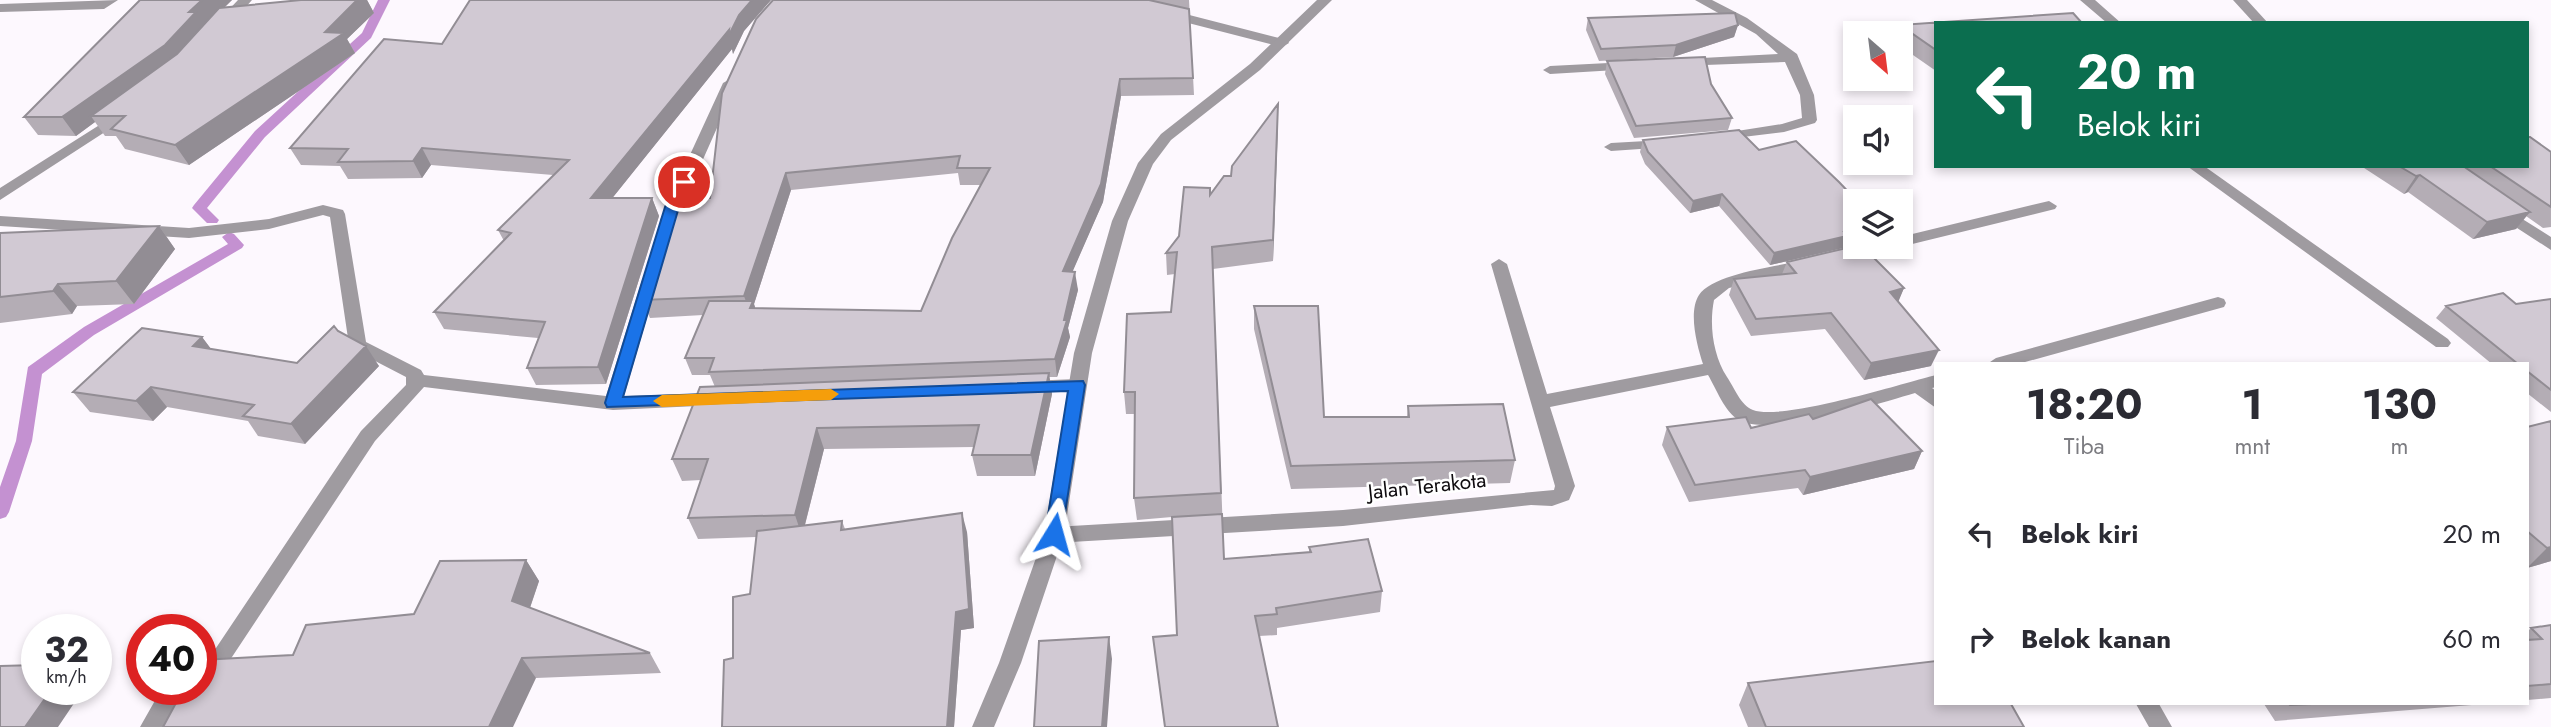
<!DOCTYPE html>
<html lang="id">
<head>
<meta charset="utf-8">
<style>
	body { margin:0; font-family:Jost,sans-serif; background:#f2f2f3; color:#2b2b33; height:100vh; display:flex; flex-direction:column; font-size:26px; white-space:nowrap }
	* { box-sizing:border-box; margin:0 }
	p { font-size:23px; color:#7c7c81 }
	.icon { flex:none; width:38px; height:38px; fill:none; stroke:currentColor; stroke-width:2; stroke-linecap:round; stroke-linejoin:round }
	.map { position:relative; flex:1; overflow:hidden }
	.sheet { position:absolute; left:1934px; top:362px; width:595px; height:343px; display:flex; flex-direction:column; background:#fff; border-radius:0px; box-shadow:0 4px 10px #0003 }
	.sheet>* { flex:none }
	.hud { position:absolute; left:1934px; top:21px; width:595px; height:147px; border-radius:0px; box-shadow:0 4px 10px #0003; background:#0b6e4f; color:#fff; overflow:hidden }
	.needle { width:46px; rotate:152deg }
	.buttons { position:absolute; left:1843px; top:21px; display:grid; gap:14px }
	.buttons a { display:grid; place-items:center; width:70px; height:70px; border-radius:0px; background:#fff; box-shadow:0 4px 10px #0003; font-size:35px }
	.speed { position:absolute; left:21px; top:614px; display:flex; gap:14px; font-size:35px; font-weight:700; text-align:center }
	.speed>* { display:grid; place-content:center; width:91px; height:91px; border-radius:50%; background:#fff; box-shadow:0 4px 10px #0003; line-height:1 }
	.speed small { font-size:18px; font-weight:400 }
	.speed .limit { border:10px solid #d22; background:#fff; color:#111 }
	.pin { position:absolute; display:grid; place-items:center; width:60px; height:60px; color:#fff; margin:-30px; border:4px solid #fff; border-radius:50%; box-shadow:0 2px 7px #0007 }
	.me { position:absolute; width:77px; margin:-38px; rotate:8deg; stroke-linejoin:round; filter:drop-shadow(0 0 5px #0008) }
	.turn { display:flex; align-items:center; gap:24px; height:147px; padding:0 28px; font-size:32px }
	.turn .icon { width:91px; height:91px; stroke-width:2.5 }
	.turn b { display:block; font-size:49px; line-height:60px }
	.eta { display:flex; justify-content:space-evenly; align-items:center; height:119px; text-align:center }
	.eta b { font-size:42px; font-weight:700; line-height:49px }
	ul { padding:0; list-style:none }
	li { display:flex; align-items:center; gap:21px; height:105px; padding:0 28px }
	li div { flex:1 }
	li b { display:block; font-size:26px }
	li em { font-style:normal }
	.map>svg:first-child { display:block }
</style>
</head>
<body>
<div class="map">
<svg width="2551" height="727" viewBox="0 0 2551 727">
	<rect width="100%" height="100%" fill="#fdf8fe"/>
	<g fill="none" stroke-linecap="round" stroke-linejoin="round">
		<!-- stream -->
		<path fill="#c491d1" fill-rule="evenodd" d="M378 0H390L371 38 265 137 207 208 219 220 217 223H207L192 208 194 205 255 131 362 33Z
			M229 232 234 234 244 245 242 248 94 335 42 374 32 441 9 512 6 517 0 519V487L16 441 28 367 84 327 228 244 222 237Z"/>
		<!-- minor -->
		<path fill="#9f9ba0" fill-rule="evenodd" d="M118 0 104 9 0 12V4Z
			M238 0H252L229 26H219V20Z
			M1695 0H1712L1747 18 1797 54 1814 95 1817 120 1815 123 1784 132 1718 140 1716 137 1718 134 1782 124 1802 118 1800 95 1785 62 1678 66V60L1683 59 1778 54 1756 34Z
			M2080 0H2095L2121 23H2107Z
			M2233 0H2247L2268 23H2254Z
			M1166 9 1287 40 1289 43 1282 47 1161 16V10Z
			M1628 62 1633 63V69L1550 74 1543 70 1550 66Z
			M730 79 737 83 676 220 668 225 662 224 660 220 723 83Z
			M120 112 127 116 125 119 0 200V188Z
			M1664 140 1671 144 1669 147 1611 151 1604 147 1611 143Z
			M2187 166H2204L2448 339 2451 343 2448 347H2436Z
			M2049 201 2057 206 2055 209 1900 247H1898L1900 237Z
			M323 205 343 210 345 214 366 342 421 370 424 375 606 396 642 280 650 275 658 280 624 396 719 393 725 394 728 399 725 404 719 405 613 410 424 387 375 441 230 660 201 677V657L216 648 361 431 406 385V377L352 349 349 345 330 217 323 215 269 229 189 238 0 226V216L189 228 269 219Z
			M2500 205 2551 237V250L2494 213 2492 210 2494 207Z
			M1859 247H1888L1886 251 1846 260 1838 255 1840 251Z
			M1499 259 1507 264 1547 394 1703 364C1697 346 1688 312 1699 295 1713 273 1780 266 1805 260L1813 265 1811 269 1729 288 1714 300C1709 325 1713 355 1727 377 1734 387 1741 406 1753 410 1782 421 1901 384 1936 375V387L1932 388 1936 391V408L1915 393C1877 404 1773 438 1739 420 1725 413 1716 388 1708 375L1550 407 1575 486 1569 500 1552 506 1531 505 1343 526 1054 543 1047 540 1044 535 1047 530 1054 527 1343 510 1554 490 1555 486 1491 264Z
			M2218 297 2224 299 2226 303 2224 307 2018 364H1987L1996 358Z
			M1077 379 1083 380 1086 385 1083 390 1077 391 1027 393 1021 392 1018 387 1021 382 1027 381Z
			M161 690H183L163 727H140Z
			M2136 704H2159L2172 727H2149Z"/>
		<!-- tertiary -->
		<path fill="#9f9ba0" fill-rule="evenodd" d="M1317 0H1332L1260 70 1171 140 1153 164 1128 221 1092 353 1064 535 1021 663 994 727H972L999 663 1044 535 1074 353 1112 221 1138 163 1161 134 1250 64Z"/>
	</g>
	<!-- wall -->
	<path fill="#b4adb5" fill-rule="evenodd" d="M140 0H232L224 8 301 0H367L374 13 347 39 355 53 189 165 125 149 116 136H105L95 122 76 136 38 135 24 117Z
		M470 0H771L744 31 733 54 732 49 612 198H652L659 216 606 384 536 385 527 368 538 338 444 329 434 312 504 241 498 230 553 175 431 165 422 178 348 179 340 166 301 165 290 148 442 44Z
		M773 0H1189L1194 95 1121 96 1103 202 1072 272 1078 290 1068 328 1070 337 1057 377H1049L1052 394 1035 476H977L972 455 974 447 824 449 805 525 842 521 845 529 967 532 974 628 961 630 954 727H722L733 658 750 594 756 537 698 539 688 518 701 480 682 481 672 459 715 387 710 375H692L685 358 703 315 650 318 642 300 710 198ZM958 173 960 185H980L921 311 755 308 754 304 791 190Z
		M1588 18 1738 25 1734 37 1673 57 1599 61 1586 30Z
		M1936 23V71L1900 46V33H1897L1900 25Z
		M1607 61 1711 84 1732 118 1728 130 1634 138 1605 74Z
		M1278 104 1273 261 1213 269 1224 559 1309 553V547L1382 591 1380 612 1277 628V635L1259 636 1278 727H1165L1153 637 1177 635 1172 517 1137 520 1134 498 1135 414H1126L1124 392 1171 312 1175 274 1167 275 1166 253 1231 176Z
		M1643 140 1759 150 1855 201V242L1844 244 1843 248 1770 265 1719 206 1690 213 1645 164 1640 152Z
		M2551 152V227L2543 228 2526 216 2516 229 2473 239 2408 192 2404 194 2361 166H2527Z
		M159 226 175 249 134 304 77 306 72 314 0 323V233Z
		M1787 262 1904 288 1898 301 1931 366 1864 380 1825 329 1751 336 1729 295 1734 279 1782 274Z
		M2551 299V412L2527 393V364H2492L2436 318 2446 306 2516 304Z
		M1254 306 1324 417H1407L1408 406 1515 460 1510 483 1291 489 1254 329Z
		M338 331 379 366 305 444 258 436 248 421 167 407 153 421 90 412 73 392 202 337 211 349 297 363Z
		M1813 419 1922 451 1914 469 1803 495 1798 488 1689 502 1662 445 1667 427 1751 428Z
		M2551 421V561L2527 568V427Z
		M526 560 539 581 530 608 650 653 661 673 536 678 293 655 414 614Z
		M2551 625V698L2527 700V632L2531 628Z
		M1748 683 2024 727H1748L1739 705Z
		M2264 704H2484L2275 721Z"/>
	<!-- shaded-wall -->
	<path fill="#928d94" d="M202 0H232L205 26 176 63 91 116 95 122 76 136 62 117 189 12Z
		M357 0H367L374 13 347 39 355 53 189 165 175 145 325 32Z
		M752 0H771L744 31 733 54 732 49 598 216 591 198Z
		M1738 25 1734 37 1673 57 1676 45Z
		M1120 79 1121 96 1103 202 1065 289 1063 271Z
		M1278 104V126L1273 261V240Z
		M422 148 431 165 422 178 413 161Z
		M786 173 791 190 754 304 759 319 750 313 744 296Z
		M2420 175 2408 192 2404 194 2416 176Z
		M1722 194 1719 206 1690 213 1693 201Z
		M652 198 659 216 606 384 598 367Z
		M2530 212 2516 229 2473 239 2487 222Z
		M159 226 175 249 134 304 116 281Z
		M1855 230V242L1844 244 1843 248 1770 265 1774 253Z
		M1075 272 1078 290 1068 328 1070 337 1057 377 1055 359Z
		M58 284 77 306 72 314 53 291Z
		M1904 288 1897 305 1890 292Z
		M202 337 217 357 193 346Z
		M366 346 379 366 305 444 291 424Z
		M1939 350 1931 366 1864 380 1871 363Z
		M1049 373 1052 394 1035 476 1031 455Z
		M151 387 167 407 153 421 136 401Z
		M817 428 824 449 802 536 795 515Z
		M1922 451 1914 469 1803 495 1810 477Z
		M962 513 967 532 974 628 961 630 954 727H947Z
		M2551 547V561L2527 568 2547 548Z
		M526 560 539 581 525 622 512 601Z
		M1109 637 1112 659 1107 727H1102Z
		M522 658 536 678 513 727H489Z
		M51 690H83L58 727H25Z"/>
	<!-- building -->
	<path fill="#d1c9d3" stroke="#928d94" stroke-width="2" d="M140 0H202L189 12H196L165 45 62 117H24Z
		M301 0H357L325 32 344 33 175 145 111 129 125 116H91L177 54 219 8Z
		M470 0H752L739 15 728 37 729 30 591 198H652L598 367 527 368 545 322 434 312 511 233 498 230 569 160 422 148 413 161 338 162 348 149 290 148 384 39 442 44Z
		M773 0H1149L1189 9 1193 78 1120 79 1101 184 1063 271 1075 272 1064 320H1067L1055 359 709 372 714 358H685L709 301H753L750 308 921 311 952 238 990 168H957L960 156 786 173 744 296 642 300 674 198H710L722 93 756 19Z
		M1735 13 1738 25 1676 45 1601 49 1588 18Z
		M2073 13 2082 23H1936V50L1900 25Z
		M1705 57 1711 84 1732 118 1636 126 1607 61Z
		M1278 104 1273 240 1212 247 1221 493 1134 498 1135 392H1124L1127 314 1171 312 1177 252 1166 253 1179 236 1184 187 1210 188V195L1224 176H1231L1232 166Z
		M1739 130 1759 150 1796 141 1839 182 1857 201H1855V230L1844 232 1847 236 1774 253 1722 194 1693 201 1648 152 1643 140Z
		M2527 137H2530L2551 152V207L2490 166H2527Z
		M2399 166H2463L2530 212 2487 222 2420 175 2416 176Z
		M159 226 116 281 58 284 53 291 0 297V233Z
		M1855 246V247H1863L1904 288 1890 292 1939 350 1871 363 1831 313 1756 319 1734 279 1796 273 1787 262Z
		M2503 293 2516 304 2551 299V390L2527 371V364H2518L2446 306Z
		M1254 306H1318L1324 417H1409L1408 406 1503 404 1515 460 1291 466Z
		M334 326 338 331 366 346 291 424 243 416 254 405 151 387 136 401 73 392 142 328 202 337 193 346 297 363Z
		M1049 373 1031 455H972L979 425 817 428 795 515 688 518 708 459H672L700 387Z
		M1871 399 1922 451 1810 477 1805 470 1695 485 1667 427 1746 417 1751 428 1809 414 1813 419Z
		M2551 421V547L2547 548 2527 531V427Z
		M962 513 969 609 956 612 947 727H722L724 660 733 658V597L750 594 757 531 842 521 841 530Z
		M1222 514 1224 559 1311 552 1309 547 1368 539 1382 591 1276 608 1277 614 1255 616 1278 727H1165L1153 637 1177 635 1172 517Z
		M526 560 512 601 650 653 522 658 489 727H163L183 690H201V660L293 655 306 625 414 614 440 561Z
		M2551 625V684L2527 686V640L2542 639 2531 628Z
		M1109 637 1102 727H1034L1039 641Z
		M1936 661V704H2011L2024 727H1766L1748 683Z
		M37 665V690H51L25 727H0V666Z
		M2289 704H2312L2290 705Z"/>
	<!-- route -->
	<path fill="#1a73e8" stroke="#114b97" stroke-width="2" d="M684 178 691 182 679 207 623 397 1083 381 1085 385 1061 539H1048L1045 534 1068 391 607 407 605 403 665 207 677 182Z"/>
	<!-- slow -->
	<path fill="#f59e0b" d="M831 389 839 394 831 400 662 407 653 401 662 395Z"/>
	<g text-anchor="middle" dominant-baseline="central" stroke-width="5" stroke-linejoin="round" paint-order="stroke">
		<!-- street labels -->
		<g font-size="21" fill="#0e0b0e" stroke="#fff">
			<text transform="translate(1427 486) rotate(-6)">Jalan Terakota</text>
		</g>
	</g>
</svg>
<div class="buttons">
<a><svg class="needle" viewBox="-14 -14 28 28"><path d="M0-13l5 13h-10z" fill="#e53935"/><path d="M0 13l5-13h-10z" fill="#7c7c81"/></svg></a>
<a><svg class="icon" aria-label="sound" viewBox="0 0 24 24"><path d="M4 9h4l5-4v14l-5-4H4zM17 9q2 3 0 6"/></svg></a>
<a><svg class="icon" aria-label="layers" viewBox="0 0 24 24"><path d="M12 4l9 5-9 5-9-5zM3 14l9 5 9-5"/></svg></a>
</div>
<div class="speed"><div>32<small>km/h</small></div><div class="limit">40</div></div>
<div class="pin" style="left:684px;top:182px;background:#d93025"><svg class="icon" aria-label="arrive" viewBox="0 0 24 24"><path d="M6 21V4h12l-3 4 3 4H6"/></svg></div>
<svg class="me" style="left:1054px;top:534px" viewBox="-20 -20 40 40"><path d="M0-17L14 15 0 8-14 15z" fill="#1a73e8" stroke="#fff" stroke-width="4"/></svg>
<div class="hud">
<div class="turn"><svg class="icon" aria-label="left" viewBox="0 0 24 24"><path d="M17 20v-9H6M10 6l-5 5 5 5"/></svg><div><b>20 m</b>Belok kiri</div></div>
</div>
<section class="sheet">
<div class="eta">
<div><b>18:20</b><p>Tiba</p></div>
<div><b>1</b><p>mnt</p></div>
<div><b>130</b><p>m</p></div>
</div>
<ul>
<li><svg class="icon" aria-label="left" viewBox="0 0 24 24"><path d="M17 20v-9H6M10 6l-5 5 5 5"/></svg><div><b>Belok kiri</b></div><em>20 m</em></li>
<li><svg class="icon" aria-label="right" viewBox="0 0 24 24"><path d="M7 20v-9h11M14 6l5 5-5 5"/></svg><div><b>Belok kanan</b></div><em>60 m</em></li>
</ul>
</section>
</div>
</body>
</html>
